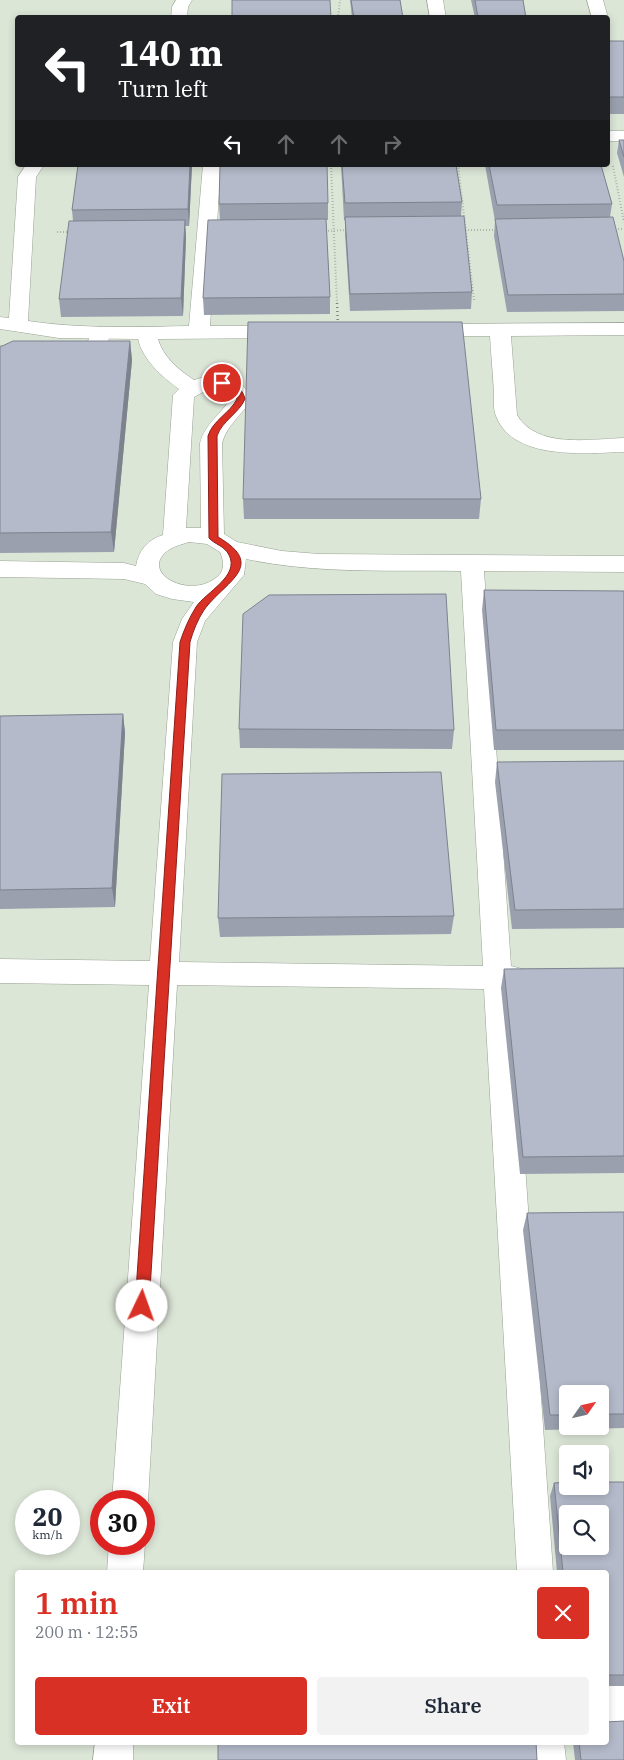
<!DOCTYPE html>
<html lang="en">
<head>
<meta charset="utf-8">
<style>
	body { margin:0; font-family:"IBM Plex Serif",serif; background:#f2f2f3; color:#1f2937; height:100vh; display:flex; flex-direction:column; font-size:19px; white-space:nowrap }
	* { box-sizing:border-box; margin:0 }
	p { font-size:16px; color:#747a83 }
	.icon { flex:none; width:28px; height:28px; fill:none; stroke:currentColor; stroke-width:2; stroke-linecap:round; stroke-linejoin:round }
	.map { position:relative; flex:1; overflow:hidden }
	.side { position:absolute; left:15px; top:1570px; width:594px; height:175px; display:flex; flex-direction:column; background:#fff; border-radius:5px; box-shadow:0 2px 8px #0003 }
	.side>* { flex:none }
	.banner { position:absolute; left:15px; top:15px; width:595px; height:152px; border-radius:5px; box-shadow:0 2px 8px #0003; background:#202124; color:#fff; overflow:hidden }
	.needle { width:32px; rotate:56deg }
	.buttons { position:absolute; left:559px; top:1385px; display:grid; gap:10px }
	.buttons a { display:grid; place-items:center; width:50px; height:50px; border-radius:5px; background:#fff; box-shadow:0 2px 8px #0003; font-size:25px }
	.speed { position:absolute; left:15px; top:1490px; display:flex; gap:10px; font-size:25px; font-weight:700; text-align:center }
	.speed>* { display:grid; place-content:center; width:65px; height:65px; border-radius:50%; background:#fff; box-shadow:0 2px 8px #0003; line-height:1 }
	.speed small { font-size:12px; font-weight:400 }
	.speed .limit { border:8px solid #d22; background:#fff; color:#111 }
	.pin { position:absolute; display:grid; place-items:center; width:42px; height:42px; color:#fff; margin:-21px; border:2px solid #fff; border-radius:50%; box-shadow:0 1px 5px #0007 }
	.me { position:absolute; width:55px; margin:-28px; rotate:3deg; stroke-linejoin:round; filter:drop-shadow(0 0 4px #0008) }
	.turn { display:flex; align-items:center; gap:18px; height:105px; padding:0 20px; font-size:22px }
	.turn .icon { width:65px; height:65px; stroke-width:2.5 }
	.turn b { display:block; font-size:35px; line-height:42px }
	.lanes { display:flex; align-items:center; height:48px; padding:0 20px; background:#0003; justify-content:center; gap:25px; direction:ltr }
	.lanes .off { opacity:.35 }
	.round { display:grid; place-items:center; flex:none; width:52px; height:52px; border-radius:5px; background:#f2f2f3 }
	.summary { display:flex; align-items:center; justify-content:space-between; height:85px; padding:0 20px }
	h1 { font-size:30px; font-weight:600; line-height:38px; color:#d93025 }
	.action { display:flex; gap:10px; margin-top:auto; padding:10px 20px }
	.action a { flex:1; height:58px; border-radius:5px; background:#d93025; color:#fff; font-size:20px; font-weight:600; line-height:58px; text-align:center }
	.action a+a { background:#f2f2f3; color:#1f2937 }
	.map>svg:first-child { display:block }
</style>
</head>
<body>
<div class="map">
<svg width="624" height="1760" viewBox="0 0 624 1760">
	<rect width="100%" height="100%" fill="#dce6d7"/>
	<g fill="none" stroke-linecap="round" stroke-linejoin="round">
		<defs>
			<path id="minor" d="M176 0H192L188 7 187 18H171L172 7Z
				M427 0H443L446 18H430Z
				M587 0H603L608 18V19L592 18Z
				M608 131H624V141H608Z
				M26 165H44L36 177 28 321C82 329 136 327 189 326L203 165H221L210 326H285L292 328 295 332 292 336 285 338 158 339C163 357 179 370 194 380 219 372 239 374 252 399 242 415 227 425 222 443L224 534 237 542 282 551 319 554 624 556V572L484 571 511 966 526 970 530 978 526 986 513 990 553 1572H517L484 989 177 985 148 1501 144 1511V1501H112L149 985 0 983V959L150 961 173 642 182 619 194 602 172 599 156 594 145 584 124 579 0 577V561L124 563 136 566C139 550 147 540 163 535L173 395 179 389C161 376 143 360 138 339L59 338 0 329V317L9 318 18 177ZM215 388 224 390 230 399C220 416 206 422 200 443L201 528H186L194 397 205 391ZM189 542 207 544 220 552C224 561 225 571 217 577 189 601 136 571 170 549 175 546 183 544 189 542ZM246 559C317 574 389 570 461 571L483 966 179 962 197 642 205 621 244 575Z
				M624 323V335L511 336 517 415C537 449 590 439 624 438V452C586 453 513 461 496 416 493 409 494 400 494 393 493 374 491 355 490 336H426L419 334 416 330 419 326 426 324Z
				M144 1541 145 1544 143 1572H107L109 1544H144Z
				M606 1684H624V1722H606Z
				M95 1742H133V1760H93Z
				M526 1742H564L566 1760H526Z"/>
			<path id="highway" d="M100 327 107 329 110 333C109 338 108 344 105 348 87 365 25 358 0 358V346L79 345 88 341 93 329Z"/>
		</defs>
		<!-- minor casing -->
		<use href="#minor" stroke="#98a293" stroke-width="1"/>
		<!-- highway casing -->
		<use href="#highway" stroke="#98a293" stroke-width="1"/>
		<!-- path-far1 -->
		<path stroke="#7e857b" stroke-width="2" stroke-dasharray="0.5 2.5" stroke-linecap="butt" d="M338 18 340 0
			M331 165 337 304
			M458 165 474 300
			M613 166 624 222
			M612 229H624
			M462 230H498
			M322 231 348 230
			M57 232H71"/>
		<!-- path -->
		<path stroke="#7e857b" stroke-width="2.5" stroke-dasharray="1 3" stroke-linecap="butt" d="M337 303 338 326"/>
		<!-- minor -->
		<use href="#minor" fill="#fff" fill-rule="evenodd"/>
		<!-- highway -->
		<use href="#highway" fill="#fff" fill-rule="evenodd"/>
	</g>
	<!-- wall -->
	<path fill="#9ba0ae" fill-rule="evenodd" d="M350 0H400L403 18H352Z
		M471 0H523L526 18H475Z
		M608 41H624V114H608Z
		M619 140H624V177L617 153Z
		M78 165H192L189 226H185L186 237 183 316 61 317 59 299 73 221 72 210Z
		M341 165H456L462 202 461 216 472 292 471 309 350 311 345 234V220H344Z
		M485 165H601L612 204 610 217 624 261V311L507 312 494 236 495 221Z
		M328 203V220H326L330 297V314L204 315 203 298 220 220 219 204Z
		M130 341 132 360 114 552 0 553V347Z
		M243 499H481L479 519H244Z
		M484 590 624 591V750H494L482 610Z
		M123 714 125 733 115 907 0 909V716Z
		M239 729 454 730 452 749 240 748Z
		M624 761V928L512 929 495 782 497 762Z
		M454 916 451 934 220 937 218 918Z
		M624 968V1173L520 1174 501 988 504 969Z
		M624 1212V1428L545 1430 523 1230 527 1213ZM568 1394H600V1426H568Z
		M624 1482V1686H606V1572H557L550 1496 554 1483Z
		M573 1742H606L624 1760H575Z"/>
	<!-- shaded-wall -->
	<path fill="#7e828d" d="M190 165H192L189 226 188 209Z
		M185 220 186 237 183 316 181 298Z
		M130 341 132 360 114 552 111 532Z
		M123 714 125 733 115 907 112 888Z"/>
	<!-- building -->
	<path fill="#b4baca" stroke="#7e828d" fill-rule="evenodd" d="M232 0H330L331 18H232Z
		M351 0H400L403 18H354Z
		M475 0H523L526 18H478Z
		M608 41H624V97H608Z
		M619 140H624V157Z
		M78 165H190L188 209 72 210Z
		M220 165H327L328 203 219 204Z
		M342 165H456L462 202 345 203Z
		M489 165H601L612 204 497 205Z
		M464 216 472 292 350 294 345 217Z
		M613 217 624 261V294L508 295 495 219Z
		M326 219 330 297 203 298 208 220Z
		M185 220 181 298 59 299 69 221Z
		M248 322H462L481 499H243Z
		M13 341H130L111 532 0 533V347Z
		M484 590 624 591V730H496Z
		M446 594 454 730 239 729 243 614 269 595Z
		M123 714 112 888 0 890V716Z
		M624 761V909L515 910 497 762Z
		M441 772 454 916 218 918 222 774Z
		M624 968V1156L523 1157 504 969Z
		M624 1212V1414H600V1394H568V1415H550L527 1213Z
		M568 1482V1486H600V1482H624V1675H606V1572H563L554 1483ZM568 1514H600V1546H568Z
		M624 1721V1760H581L579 1742H606V1722Z
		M218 1742H536L537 1760H218Z"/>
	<!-- route -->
	<path fill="#d93025" stroke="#8d1f18" d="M222 380C234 383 242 387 245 399 239 413 222 421 217 436L218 537C268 566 224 582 204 610 198 619 193 631 190 642L149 1306 147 1310 142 1312 137 1310 135 1306 180 642C184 630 189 618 196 607 206 592 240 576 229 555 225 546 214 544 209 538L208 436C213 420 230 413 237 399 234 389 228 388 219 384V381Z"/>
</svg>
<div class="buttons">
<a><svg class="needle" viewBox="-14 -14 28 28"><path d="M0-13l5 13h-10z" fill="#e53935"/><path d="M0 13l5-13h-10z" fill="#747a83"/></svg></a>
<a><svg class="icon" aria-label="sound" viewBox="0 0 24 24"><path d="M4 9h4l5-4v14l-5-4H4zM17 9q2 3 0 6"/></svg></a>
<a><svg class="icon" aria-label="search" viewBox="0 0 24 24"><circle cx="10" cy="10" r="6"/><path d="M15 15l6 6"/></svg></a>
</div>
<div class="speed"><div>20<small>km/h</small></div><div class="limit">30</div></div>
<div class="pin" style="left:222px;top:383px;background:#d93025"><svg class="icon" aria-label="arrive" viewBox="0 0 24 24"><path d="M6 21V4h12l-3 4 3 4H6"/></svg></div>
<svg class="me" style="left:142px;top:1306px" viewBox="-20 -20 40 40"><circle r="19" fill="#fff"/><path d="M0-13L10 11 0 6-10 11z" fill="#d93025"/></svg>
<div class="banner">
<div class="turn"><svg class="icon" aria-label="left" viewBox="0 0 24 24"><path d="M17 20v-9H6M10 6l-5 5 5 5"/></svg><div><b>140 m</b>Turn left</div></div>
<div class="lanes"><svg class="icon" aria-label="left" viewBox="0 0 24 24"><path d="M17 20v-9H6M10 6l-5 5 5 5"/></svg><svg class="icon off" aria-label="ahead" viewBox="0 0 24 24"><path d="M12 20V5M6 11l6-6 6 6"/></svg><svg class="icon off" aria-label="ahead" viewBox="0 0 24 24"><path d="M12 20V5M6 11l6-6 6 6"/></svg><svg class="icon off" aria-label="right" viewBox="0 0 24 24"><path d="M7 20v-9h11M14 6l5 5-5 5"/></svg></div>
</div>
<section class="side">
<div class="summary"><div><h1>1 min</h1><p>200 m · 12:55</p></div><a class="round" style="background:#d93025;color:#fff"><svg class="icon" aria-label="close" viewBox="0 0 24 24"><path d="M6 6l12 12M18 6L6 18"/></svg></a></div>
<div class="action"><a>Exit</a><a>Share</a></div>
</section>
</div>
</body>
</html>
